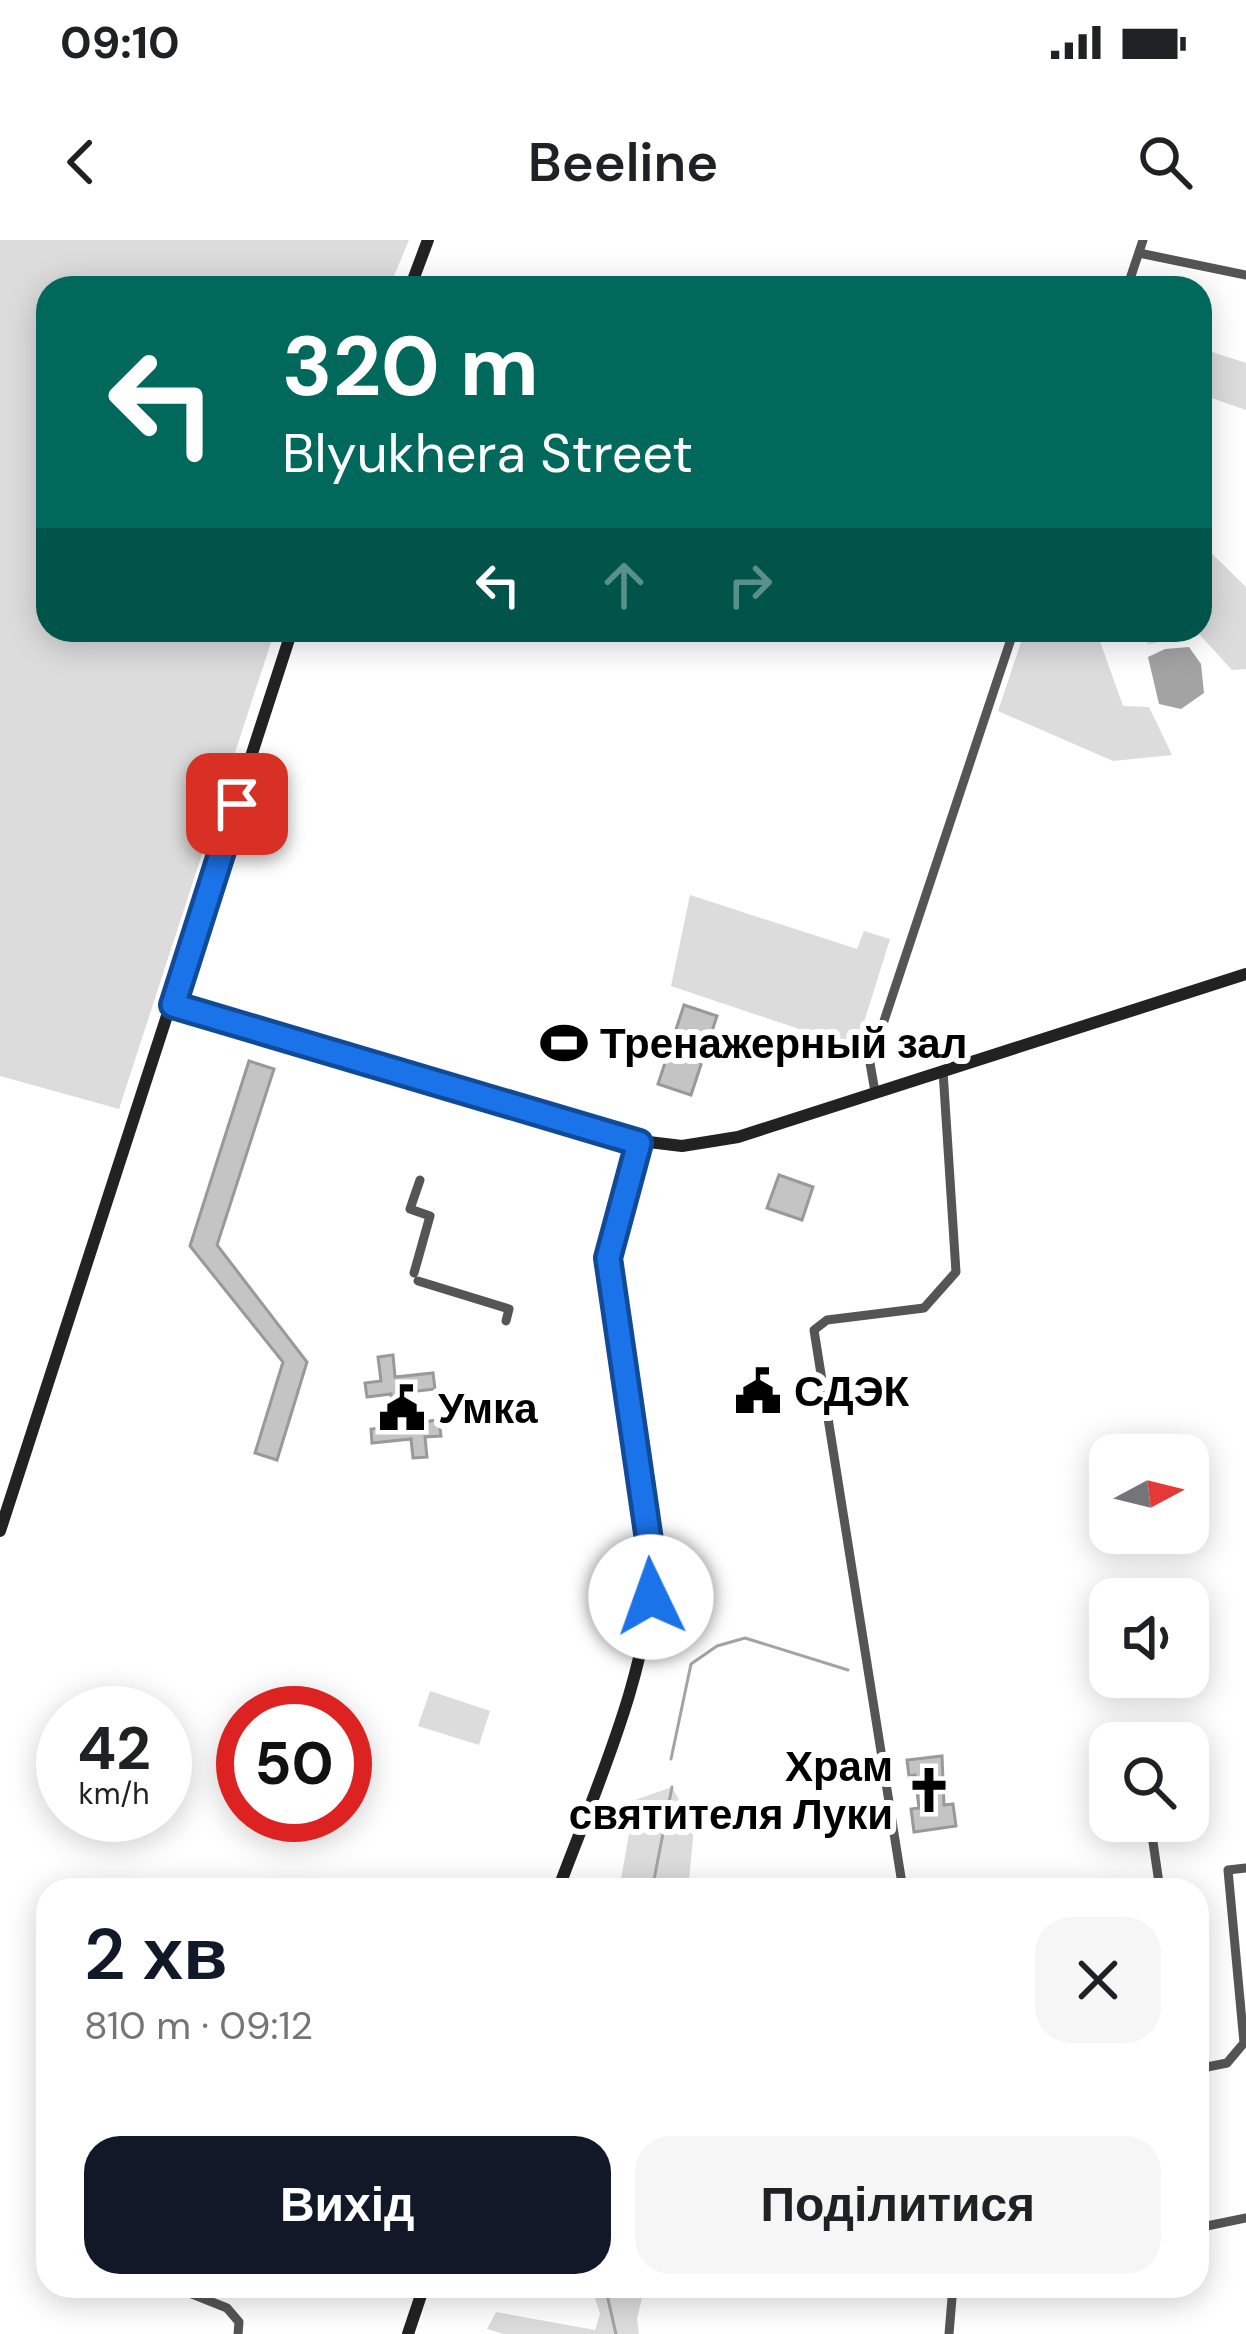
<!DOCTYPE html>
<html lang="uk">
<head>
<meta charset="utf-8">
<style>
	body { margin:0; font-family:"DM Sans",sans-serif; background:#f6f6f6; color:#202124; height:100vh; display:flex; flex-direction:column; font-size:45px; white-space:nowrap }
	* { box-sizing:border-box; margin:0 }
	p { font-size:39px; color:#757577 }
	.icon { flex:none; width:66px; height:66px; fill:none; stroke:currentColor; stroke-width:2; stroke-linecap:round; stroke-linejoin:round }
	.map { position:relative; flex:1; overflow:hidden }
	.side { position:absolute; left:36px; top:1638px; width:1173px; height:420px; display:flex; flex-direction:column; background:#fff; border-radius:36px; box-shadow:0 6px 30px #0003 }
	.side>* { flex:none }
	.top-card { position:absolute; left:36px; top:36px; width:1176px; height:366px; border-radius:36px; box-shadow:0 6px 30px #0003; background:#00695c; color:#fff; overflow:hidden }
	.needle { width:78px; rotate:83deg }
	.fabs { position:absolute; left:1089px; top:1194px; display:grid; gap:24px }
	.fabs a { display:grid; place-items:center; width:120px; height:120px; border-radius:24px; background:#fff; box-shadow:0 6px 30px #0003; font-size:60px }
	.speed { position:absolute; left:36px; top:1446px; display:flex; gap:24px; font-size:60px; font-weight:700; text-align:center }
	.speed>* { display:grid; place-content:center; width:156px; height:156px; border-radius:50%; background:#fff; box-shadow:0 6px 30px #0003; line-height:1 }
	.speed small { font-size:30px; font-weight:400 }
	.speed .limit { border:18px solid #d22; background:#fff; color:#111 }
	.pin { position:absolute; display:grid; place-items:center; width:102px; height:102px; color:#fff; margin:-51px; border-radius:24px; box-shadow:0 6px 18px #0006 }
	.me { position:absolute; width:132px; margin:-66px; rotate:357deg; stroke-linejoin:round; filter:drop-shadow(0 0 9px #0008) }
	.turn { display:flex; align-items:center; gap:42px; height:252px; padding:0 48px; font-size:54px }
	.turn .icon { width:156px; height:156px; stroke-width:2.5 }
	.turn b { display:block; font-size:84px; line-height:102px }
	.lanes { display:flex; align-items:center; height:114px; padding:0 48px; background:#0003; justify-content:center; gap:60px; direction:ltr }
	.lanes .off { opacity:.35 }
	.round { display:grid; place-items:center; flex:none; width:126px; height:126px; border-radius:36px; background:#f6f6f6 }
	.headline { display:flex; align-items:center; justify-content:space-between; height:204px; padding:0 48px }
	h1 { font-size:72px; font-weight:600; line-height:90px; color:#111827 }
	.cta { display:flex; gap:24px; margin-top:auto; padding:24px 48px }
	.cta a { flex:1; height:138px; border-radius:36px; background:#111827; color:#fff; font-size:48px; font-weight:600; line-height:138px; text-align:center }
	.cta a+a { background:#f6f6f6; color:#202124 }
	.status { display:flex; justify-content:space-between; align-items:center; height:84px; padding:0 60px; background:#fff; direction:ltr }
	.status svg { height:33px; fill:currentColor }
	header { display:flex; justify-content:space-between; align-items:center; height:156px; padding:0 48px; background:#fff; font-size:54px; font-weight:600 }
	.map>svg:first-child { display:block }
</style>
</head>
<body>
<div class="status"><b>09:10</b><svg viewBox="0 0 49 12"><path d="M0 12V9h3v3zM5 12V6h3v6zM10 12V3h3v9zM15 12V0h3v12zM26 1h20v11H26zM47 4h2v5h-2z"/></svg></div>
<header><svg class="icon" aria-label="back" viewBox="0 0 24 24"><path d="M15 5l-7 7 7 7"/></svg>Beeline<svg class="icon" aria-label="search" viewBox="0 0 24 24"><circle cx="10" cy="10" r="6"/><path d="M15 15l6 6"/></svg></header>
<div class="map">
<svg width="1246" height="2094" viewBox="0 0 1246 2094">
	<rect width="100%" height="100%" fill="#fff"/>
	<!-- green -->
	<path fill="#dcdcdc" d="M0 0H409L389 48H48V390H275L119 869 0 836Z
		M1203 109 1246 123V170L1200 154Z
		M1200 302 1246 347V429L1232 430 1200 395 1148 404 1141 390H1200Z
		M1025 390H1096L1123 466 1149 467 1172 515 1113 521 998 471Z
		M690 655 857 709 864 691 890 699 856 808 671 746Z
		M430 1451 490 1471 479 1505 418 1486Z
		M672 1547 694 1588 688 1650H619L635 1560Z
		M591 2046H645L637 2079 639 2094H503L487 2089 496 2072 595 2090 600 2074Z"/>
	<!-- water -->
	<path fill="#a3a3a3" d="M1189 407 1201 424 1204 453 1181 469 1159 464 1148 417 1165 409Z"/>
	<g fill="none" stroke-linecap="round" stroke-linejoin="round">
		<!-- stream -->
		<path stroke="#a3a3a3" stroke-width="3" d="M671 1519 691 1424 717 1406 745 1398 848 1430
			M652 1650 672 1547
			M605 2046 616 2094"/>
	</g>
	<!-- building -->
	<path fill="#c4c4c4" stroke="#999" stroke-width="3" d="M684 765 717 776 691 855 658 844Z
		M249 821 274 829 217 1005 307 1122 277 1220 255 1213 283 1122 190 1006Z
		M779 935 813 947 802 980 767 968Z
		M393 1115 395 1137 433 1133 435 1149 409 1152 412 1183 439 1180 441 1196 425 1197 427 1217 413 1218 411 1199 372 1203 371 1189 394 1187 391 1154 367 1157 365 1143 381 1141 378 1117Z
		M942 1516 944 1565 953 1564 956 1586 914 1592 911 1569 919 1568 915 1535 909 1536 907 1520Z"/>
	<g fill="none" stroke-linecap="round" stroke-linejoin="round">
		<!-- street -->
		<path stroke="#555" stroke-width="9" d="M1139 13 1246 35
			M1127 48 1143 0
			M875 852 870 823 1014 390
			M414 1033 430 976 410 969 420 940
			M418 1041 509 1069 506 1081
			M1153 1602 1160 1650
			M903 1650 814 1090 827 1080 924 1068 956 1032 943 831
			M1197 1829 1227 1823 1244 1803 1228 1630 1246 1628
			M1197 1988 1246 1978
			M172 2046 227 2068 239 2082 238 2094
			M949 2094 953 2046"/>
		<!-- secondary -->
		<path stroke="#222" stroke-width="12" d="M410 48 428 0
			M173 765 607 897 682 906 738 897 1246 734
			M0 1291 292 390
			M558 1650C593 1555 657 1415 651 1314L608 1018 639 903
			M408 2094 424 2046"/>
	</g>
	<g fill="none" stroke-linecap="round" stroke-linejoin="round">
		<defs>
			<path id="route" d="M237 564 173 765 639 903 608 1018 651 1314V1357"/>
		</defs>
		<!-- route casing -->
		<use href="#route" stroke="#114b97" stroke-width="30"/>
		<!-- route -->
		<use href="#route" stroke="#1a73e8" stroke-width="21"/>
	</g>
	<!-- icons -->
	<defs>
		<symbol id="stadium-bare" viewBox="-9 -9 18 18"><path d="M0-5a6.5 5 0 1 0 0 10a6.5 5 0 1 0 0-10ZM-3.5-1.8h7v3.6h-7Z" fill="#000" stroke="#fff" stroke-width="2.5" paint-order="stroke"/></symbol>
		<symbol id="civic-bare" viewBox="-9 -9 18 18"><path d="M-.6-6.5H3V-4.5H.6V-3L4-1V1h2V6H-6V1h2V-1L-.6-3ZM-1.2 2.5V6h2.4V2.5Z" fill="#000" stroke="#fff" stroke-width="2.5" paint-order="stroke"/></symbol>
		<symbol id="church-bare" viewBox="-9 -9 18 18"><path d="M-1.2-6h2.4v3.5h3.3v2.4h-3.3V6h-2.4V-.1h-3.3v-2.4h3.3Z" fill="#000" stroke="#fff" stroke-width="2.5" paint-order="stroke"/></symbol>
	</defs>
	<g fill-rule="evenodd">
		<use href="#stadium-bare" x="531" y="770" width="66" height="66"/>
		<use href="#civic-bare" x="725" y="1118" width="66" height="66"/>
		<use href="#civic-bare" x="369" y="1135" width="66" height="66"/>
		<use href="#church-bare" x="896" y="1517" width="66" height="66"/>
	</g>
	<g text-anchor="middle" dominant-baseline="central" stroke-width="12" stroke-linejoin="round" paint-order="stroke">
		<!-- poi labels -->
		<g font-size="42" font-weight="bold" fill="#000" stroke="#fff" text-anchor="start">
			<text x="600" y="803">Тренажерный зал</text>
			<text x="794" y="1151">СДЭК</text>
			<text x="438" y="1168">Умка</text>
			<text x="893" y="1526" text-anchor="end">Храм<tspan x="893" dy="48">святителя Луки</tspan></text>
		</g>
	</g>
</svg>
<div class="fabs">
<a><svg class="needle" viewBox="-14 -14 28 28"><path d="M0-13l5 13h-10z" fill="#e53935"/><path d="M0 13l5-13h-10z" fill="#757577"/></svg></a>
<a><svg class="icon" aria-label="sound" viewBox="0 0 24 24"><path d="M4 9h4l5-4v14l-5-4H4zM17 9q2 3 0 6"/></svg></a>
<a><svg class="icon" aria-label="search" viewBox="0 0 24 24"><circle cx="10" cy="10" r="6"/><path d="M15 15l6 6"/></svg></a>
</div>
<div class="speed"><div>42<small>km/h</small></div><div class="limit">50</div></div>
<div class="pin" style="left:237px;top:564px;background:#d93025"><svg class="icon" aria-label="arrive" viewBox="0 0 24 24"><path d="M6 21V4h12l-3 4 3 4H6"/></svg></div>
<svg class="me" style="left:651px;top:1357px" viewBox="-20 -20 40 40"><circle r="19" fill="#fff"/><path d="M0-13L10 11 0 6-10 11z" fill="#1a73e8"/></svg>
<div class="top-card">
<div class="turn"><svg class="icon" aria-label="left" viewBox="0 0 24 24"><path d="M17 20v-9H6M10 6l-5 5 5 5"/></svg><div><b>320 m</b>Blyukhera Street</div></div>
<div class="lanes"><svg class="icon" aria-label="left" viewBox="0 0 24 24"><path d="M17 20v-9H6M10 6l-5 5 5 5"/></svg><svg class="icon off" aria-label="ahead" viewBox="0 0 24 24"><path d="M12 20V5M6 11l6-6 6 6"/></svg><svg class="icon off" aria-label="right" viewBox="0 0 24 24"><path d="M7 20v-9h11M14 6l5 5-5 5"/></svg></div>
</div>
<section class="side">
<div class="headline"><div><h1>2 хв</h1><p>810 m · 09:12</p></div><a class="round"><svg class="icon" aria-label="close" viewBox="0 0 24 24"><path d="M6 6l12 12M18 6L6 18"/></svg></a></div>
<div class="cta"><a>Вихід</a><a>Поділитися</a></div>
</section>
</div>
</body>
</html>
